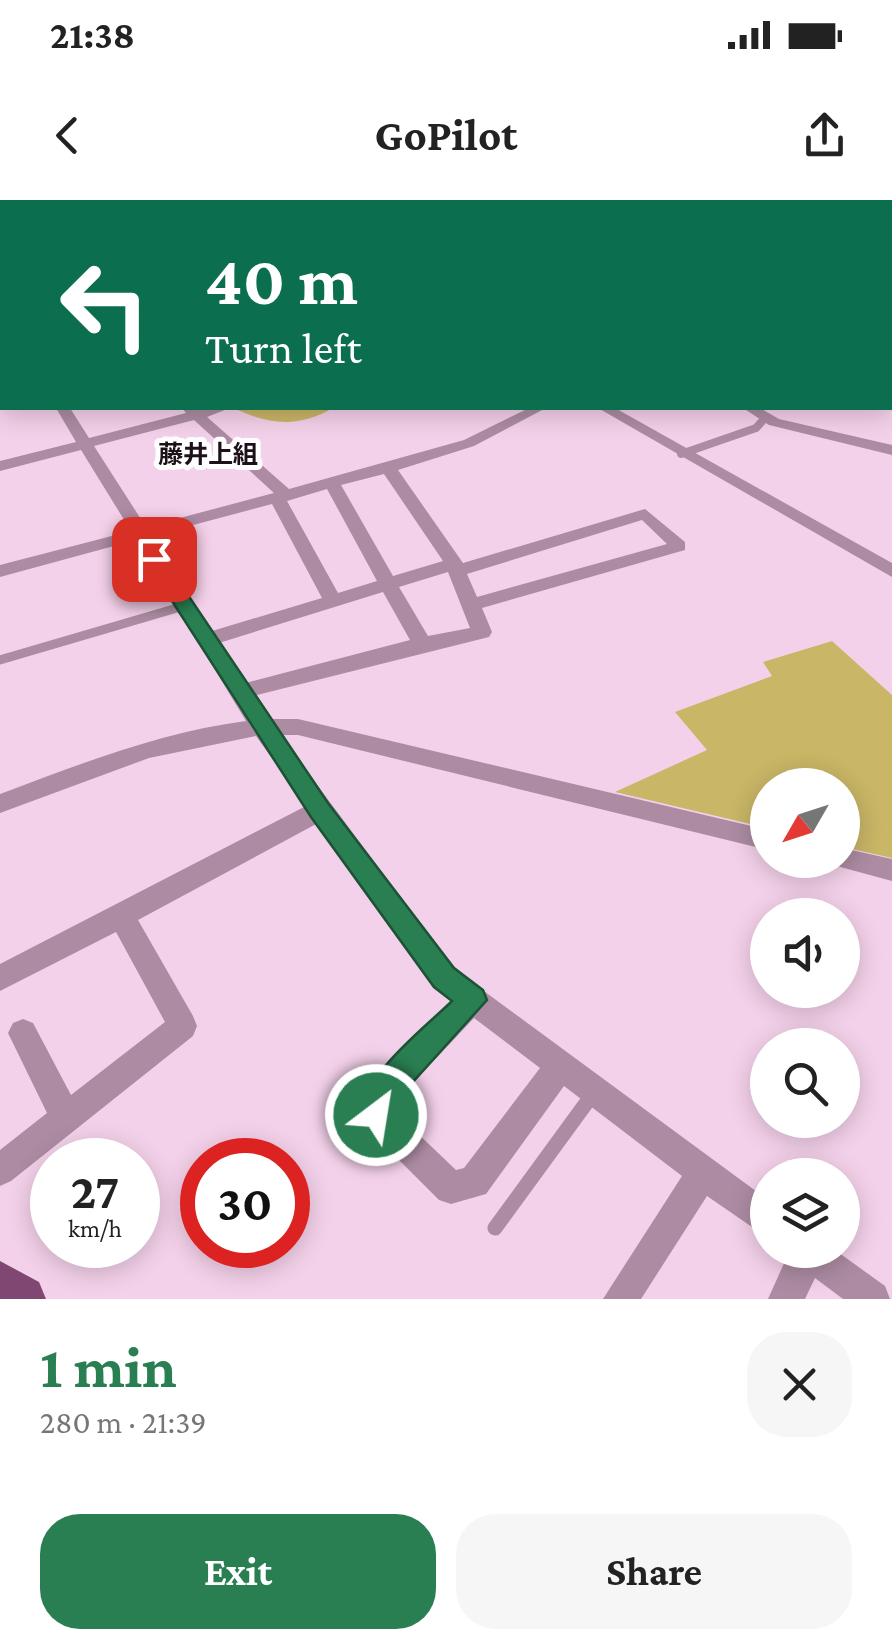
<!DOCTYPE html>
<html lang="en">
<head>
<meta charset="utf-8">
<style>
	body { margin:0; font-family:"Crimson Pro","Noto Sans JP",serif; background:#f6f6f6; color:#222; height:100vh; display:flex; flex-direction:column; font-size:38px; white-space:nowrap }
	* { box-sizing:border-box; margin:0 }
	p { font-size:32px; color:#767676 }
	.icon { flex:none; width:55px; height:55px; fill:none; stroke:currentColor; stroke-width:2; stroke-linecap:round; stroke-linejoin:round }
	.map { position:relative; height:1099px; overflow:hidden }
	.side { display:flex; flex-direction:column; background:#fff; flex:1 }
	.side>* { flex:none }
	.guide { position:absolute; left:0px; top:0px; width:892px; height:210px; box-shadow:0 5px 25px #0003; background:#0b6e4f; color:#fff; overflow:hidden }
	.needle { width:65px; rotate:231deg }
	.buttons { position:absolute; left:750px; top:568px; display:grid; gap:20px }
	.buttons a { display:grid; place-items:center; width:110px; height:110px; border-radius:50%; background:#fff; box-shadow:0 5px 25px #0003; font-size:50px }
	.speed { position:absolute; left:30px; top:938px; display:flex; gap:20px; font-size:50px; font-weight:700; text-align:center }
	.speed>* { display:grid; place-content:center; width:130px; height:130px; border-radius:50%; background:#fff; box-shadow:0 5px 25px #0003; line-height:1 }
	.speed small { font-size:25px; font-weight:400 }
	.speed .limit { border:15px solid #d22; background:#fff; color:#111 }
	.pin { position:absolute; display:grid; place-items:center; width:85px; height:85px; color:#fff; margin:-42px; border-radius:20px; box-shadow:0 5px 15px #0006 }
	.me { position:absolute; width:110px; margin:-55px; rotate:31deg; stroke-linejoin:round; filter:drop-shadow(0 0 8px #0008) }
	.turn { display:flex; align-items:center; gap:35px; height:210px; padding:0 40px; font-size:45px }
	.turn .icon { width:130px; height:130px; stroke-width:2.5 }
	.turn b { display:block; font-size:70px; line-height:85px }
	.round { display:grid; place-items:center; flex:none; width:105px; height:105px; border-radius:40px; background:#f6f6f6 }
	.head { display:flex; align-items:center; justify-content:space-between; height:170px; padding:0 40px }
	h1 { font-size:60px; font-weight:700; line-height:75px; color:#297f52 }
	.button { display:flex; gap:20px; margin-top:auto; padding:20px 40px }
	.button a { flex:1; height:115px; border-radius:40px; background:#297f52; color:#fff; font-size:40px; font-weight:700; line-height:115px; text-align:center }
	.button a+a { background:#f6f6f6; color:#222 }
	.status { display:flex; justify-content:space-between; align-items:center; height:70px; padding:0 50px; background:#fff; direction:ltr }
	.status svg { height:28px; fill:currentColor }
	header { display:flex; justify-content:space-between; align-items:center; height:130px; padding:0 40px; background:#fff; font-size:45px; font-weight:700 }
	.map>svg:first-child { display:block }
</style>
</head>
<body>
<div class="status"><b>21:38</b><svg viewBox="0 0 49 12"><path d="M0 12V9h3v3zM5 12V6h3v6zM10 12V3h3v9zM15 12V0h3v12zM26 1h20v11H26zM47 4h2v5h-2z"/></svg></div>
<header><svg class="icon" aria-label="back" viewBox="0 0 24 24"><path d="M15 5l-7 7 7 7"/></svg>GoPilot<svg class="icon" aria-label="share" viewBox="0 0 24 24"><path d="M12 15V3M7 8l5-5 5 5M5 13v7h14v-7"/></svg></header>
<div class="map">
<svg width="892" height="1099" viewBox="0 0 892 1099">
	<rect width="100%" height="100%" fill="#f4d1ea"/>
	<!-- green -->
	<path fill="#c9b666" d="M234 208H333C299 228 268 225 234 208Z
		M832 441 892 495V658L843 647 842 585H768L767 628 615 592 707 550 675 512 772 476 763 462Z"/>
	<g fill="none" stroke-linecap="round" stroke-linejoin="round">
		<!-- stream -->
		<path stroke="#61b886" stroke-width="2.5" d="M66 2 82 0"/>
		<!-- path -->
		<path stroke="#92798b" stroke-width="2.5" stroke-dasharray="4 2.5" stroke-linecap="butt" d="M61 2 76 0
			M340 2 354 0"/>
		<!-- lane-far2 -->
		<path stroke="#ad8ca3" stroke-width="8" d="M681 254 756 228 766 217"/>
		<!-- lane-far1 -->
		<path stroke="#ad8ca3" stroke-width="9" d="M0 460 184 406"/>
		<!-- lane -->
		<path stroke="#ad8ca3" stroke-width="15" d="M495 1028 595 891"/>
		<!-- street -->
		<path fill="#ad8ca3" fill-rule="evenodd" d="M481 0H488L490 2H480Z
			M764 0H777L779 2H767Z
			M852 0H892V3L855 2Z
			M0 103 2 104V115L0 114Z
			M890 146H892V154H890Z
			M56 208H70L89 238 186 213 182 208H230L207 217 289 289 464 240 529 208H546L474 246 398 270 463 363 645 309 685 342V350L482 408 492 432 489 437 253 496 268 519H298L768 630V650L298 535H280L454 769 768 1000V1038L707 996 641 1099H603L682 976 564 886 486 994 451 1004 439 1000 365 926 360 915 367 886 452 801 434 787 318 623 138 720 193 816 197 826 193 836 11 981 0 986V950L47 913 8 833 13 823 23 819 33 823 71 895 165 822 116 732 0 791V764L306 606 256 536 149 558 0 613V594C80 564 161 532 246 521L136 340 0 377V365L131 331 81 250 0 271V261L76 242ZM194 220 274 293 146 327 94 246ZM384 274 443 361 393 376 341 285ZM327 289 377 381 338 393 287 301ZM272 304 322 398 212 431 152 336ZM642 320 667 344 477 397 467 374ZM448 372 470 428 428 436 399 387ZM383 392 410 440 245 483 219 443ZM474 818 540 868 464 968 456 970 392 909 393 904Z
			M598 208H615L892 363V377Z
			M743 208H760L779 219 892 245V255L769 225Z
			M842 648 892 659V681L833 665 830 660H842Z
			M790 1050H835L885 1086 890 1099H843L815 1078 805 1099H768Z"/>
		<!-- secondary -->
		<path fill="#936487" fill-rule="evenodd" d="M0 86H2V96H0Z
			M890 119H892L890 130Z"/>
		<!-- primary -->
		<path fill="#804772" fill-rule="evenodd" d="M0 1061 39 1082 46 1099H0Z"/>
	</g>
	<!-- wall -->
	<path fill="#cb7e9b" d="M666 0H766L772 2H669Z"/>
	<!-- building -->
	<path fill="#ec93b4" stroke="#a5677e" stroke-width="2.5" d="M683 0H766L772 2H686Z
		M890 62 892 63V97H890Z"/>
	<!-- route -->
	<path fill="#297f52" stroke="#1b5335" stroke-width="2.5" d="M154 353 161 355 328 603 454 768 483 790 487 800 393 904 387 926 376 930 365 926C348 885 424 829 452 801L434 787 311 617 145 359Z"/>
	<g text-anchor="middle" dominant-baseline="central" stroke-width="10" stroke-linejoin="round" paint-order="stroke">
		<!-- far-quarter labels -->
		<g font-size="25" font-weight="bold" fill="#1c1019" stroke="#fefefe">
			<text x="208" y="254">藤井上組</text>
		</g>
	</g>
</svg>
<div class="buttons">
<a><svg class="needle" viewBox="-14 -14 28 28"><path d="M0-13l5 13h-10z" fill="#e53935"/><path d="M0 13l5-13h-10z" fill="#767676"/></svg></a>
<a><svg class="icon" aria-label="sound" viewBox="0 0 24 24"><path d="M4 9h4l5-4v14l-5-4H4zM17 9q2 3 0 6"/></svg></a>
<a><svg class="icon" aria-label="search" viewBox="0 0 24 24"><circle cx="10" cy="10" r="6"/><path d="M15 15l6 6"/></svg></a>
<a><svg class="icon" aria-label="layers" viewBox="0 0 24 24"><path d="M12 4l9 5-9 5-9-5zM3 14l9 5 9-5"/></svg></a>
</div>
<div class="speed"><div>27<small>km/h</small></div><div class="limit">30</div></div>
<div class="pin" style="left:154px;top:359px;background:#d93025"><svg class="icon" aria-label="arrive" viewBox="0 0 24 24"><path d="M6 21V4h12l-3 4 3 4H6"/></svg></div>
<svg class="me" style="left:376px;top:915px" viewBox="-20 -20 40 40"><circle r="17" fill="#297f52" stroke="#fff" stroke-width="3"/><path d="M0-11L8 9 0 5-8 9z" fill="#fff"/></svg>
<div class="guide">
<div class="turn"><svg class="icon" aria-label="left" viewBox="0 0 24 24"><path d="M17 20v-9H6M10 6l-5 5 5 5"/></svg><div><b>40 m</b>Turn left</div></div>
</div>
</div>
<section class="side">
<div class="head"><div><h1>1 min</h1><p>280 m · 21:39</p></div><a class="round"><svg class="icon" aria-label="close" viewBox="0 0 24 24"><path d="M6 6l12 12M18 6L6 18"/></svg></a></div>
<div class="button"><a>Exit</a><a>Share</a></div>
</section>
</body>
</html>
